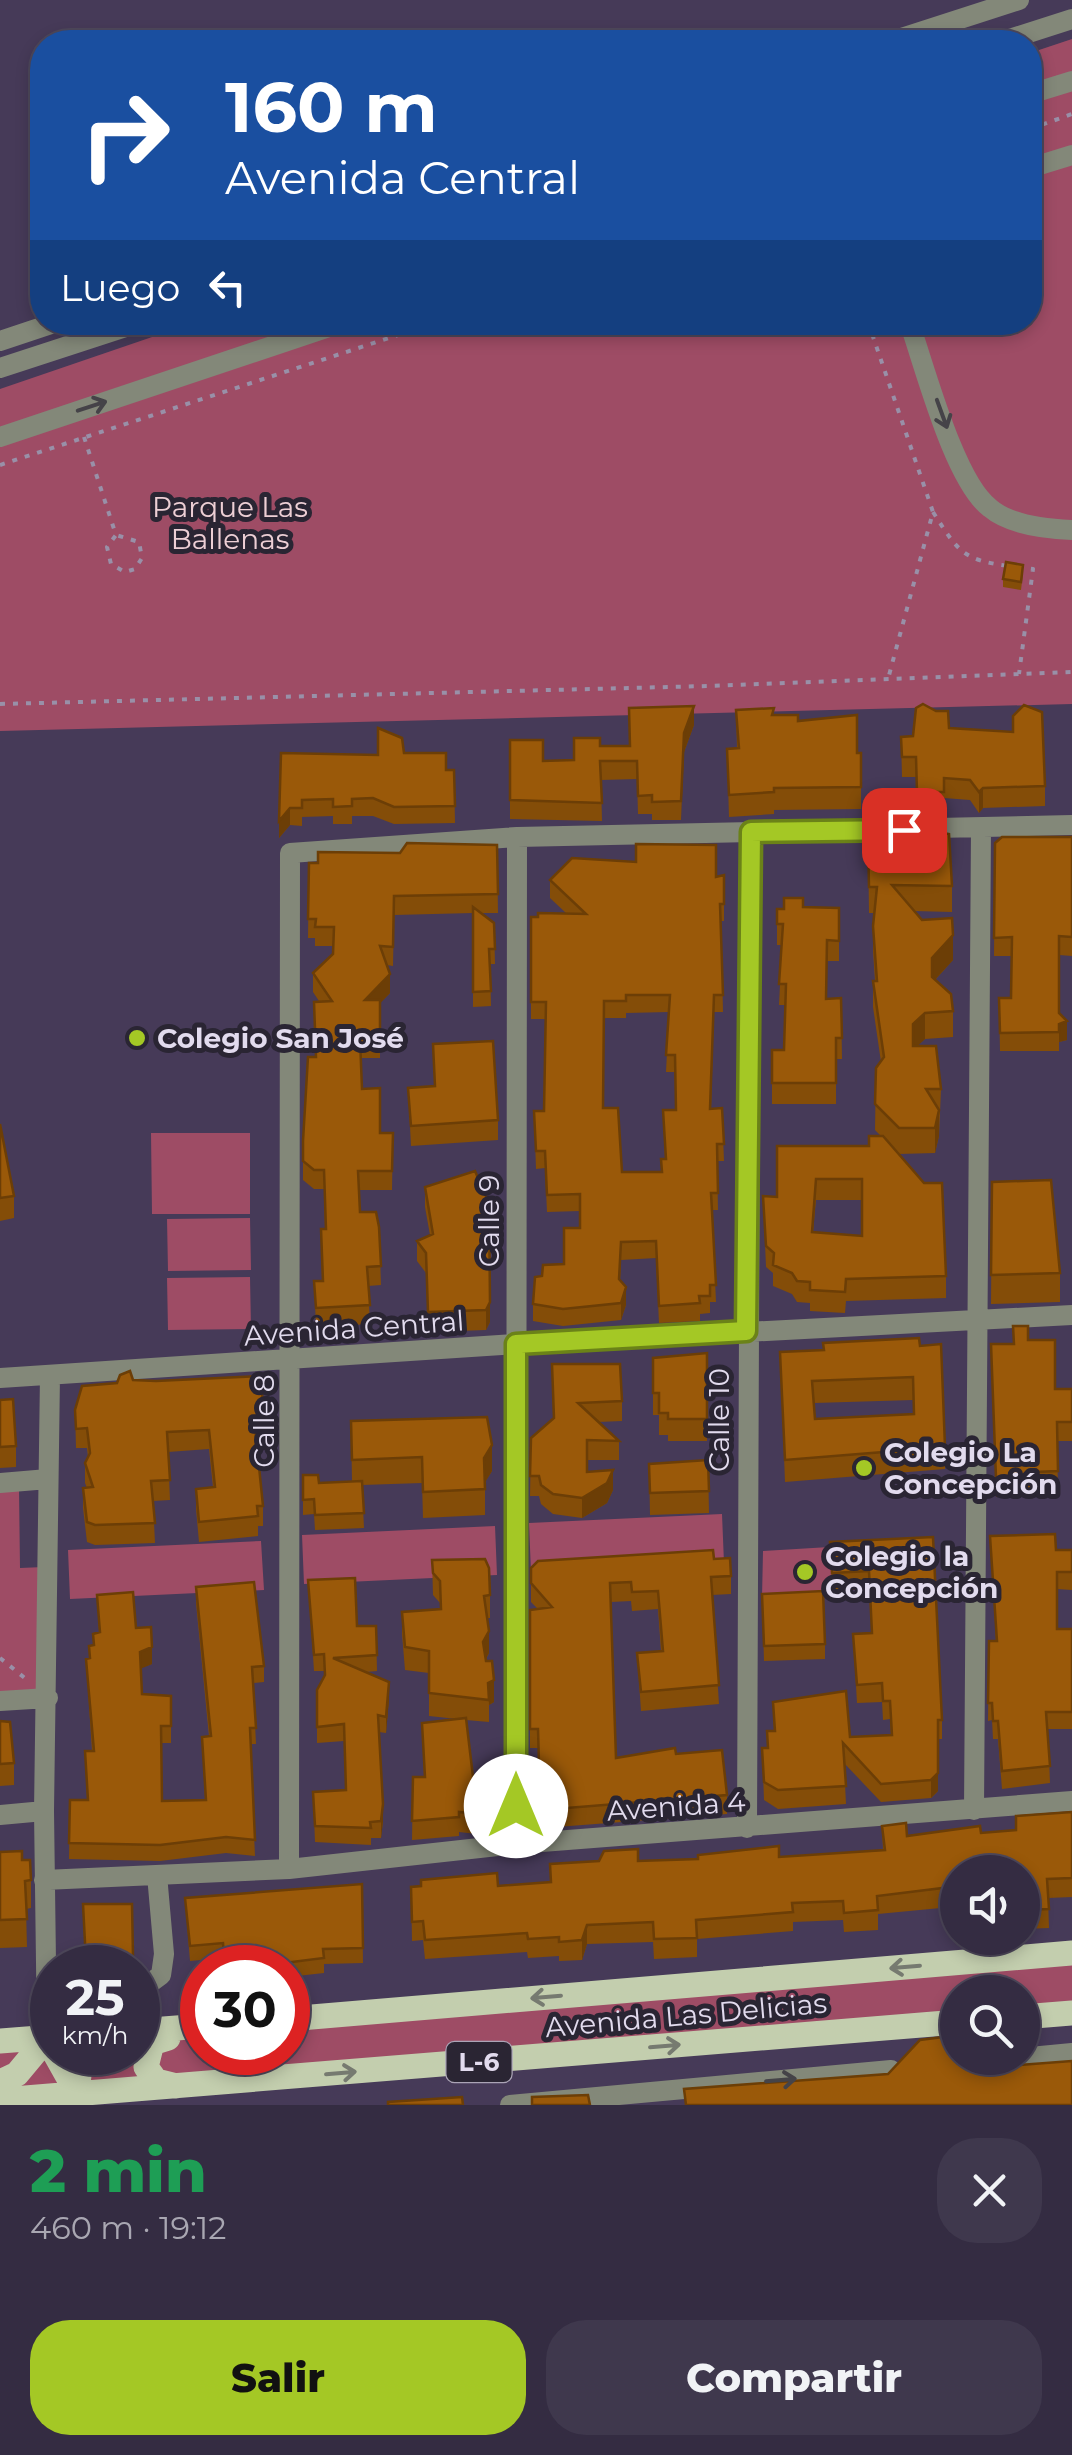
<!DOCTYPE html>
<html lang="es">
<head>
<meta charset="utf-8">
<style>
	body { margin:0; font-family:Montserrat,sans-serif; background:#3f384d; color:#f1f3f6; height:100vh; display:flex; flex-direction:column; font-size:38px; white-space:nowrap }
	* { box-sizing:border-box; margin:0 }
	p { font-size:32px; color:#a9a7b2 }
	.icon { flex:none; width:55px; height:55px; fill:none; stroke:currentColor; stroke-width:2; stroke-linecap:round; stroke-linejoin:round }
	.map { position:relative; height:2105px; overflow:hidden }
	.details { display:flex; flex-direction:column; background:#342c42; flex:1 }
	.details>* { flex:none }
	.banner { position:absolute; left:30px; top:30px; width:1012px; height:305px; border-radius:40px; box-shadow:0 5px 15px #0003,0 0 0 2px #4e485b; background:#1a4fa0; color:#fff; overflow:hidden }
	.controls { position:absolute; left:940px; top:1855px; display:grid; gap:20px }
	.controls a { display:grid; place-items:center; width:100px; height:100px; border-radius:50%; background:#342c42; box-shadow:0 5px 15px #0003,0 0 0 2px #4e485b; font-size:50px }
	.speed { position:absolute; left:30px; top:1945px; display:flex; gap:20px; font-size:50px; font-weight:700; text-align:center }
	.speed>* { display:grid; place-content:center; width:130px; height:130px; border-radius:50%; background:#342c42; box-shadow:0 5px 15px #0003,0 0 0 2px #4e485b; line-height:1 }
	.speed small { font-size:25px; font-weight:400 }
	.speed .limit { border:15px solid #d22; background:#fff; color:#111 }
	.pin { position:absolute; display:grid; place-items:center; width:85px; height:85px; color:#fff; margin:-42px; border-radius:20px; box-shadow:0 5px 15px #0006 }
	.me { position:absolute; width:110px; margin:-55px; rotate:0deg; stroke-linejoin:round; filter:drop-shadow(0 0 8px #0008) }
	.turn { display:flex; align-items:center; gap:35px; height:210px; padding:0 30px; font-size:45px }
	.turn .icon { width:130px; height:130px; stroke-width:2.5 }
	.turn b { display:block; font-size:70px; line-height:85px }
	.then { display:flex; align-items:center; height:95px; padding:0 30px; background:#0003; gap:20px; font-size:38px }
	.round { display:grid; place-items:center; flex:none; width:105px; height:105px; border-radius:40px; background:#3f384d }
	.overview { display:flex; align-items:center; justify-content:space-between; height:170px; padding:0 30px }
	h1 { font-size:60px; font-weight:800; line-height:75px; color:#1e9e55 }
	.button { display:flex; gap:20px; margin-top:auto; padding:20px 30px }
	.button a { flex:1; height:115px; border-radius:40px; background:#a4c825; color:#111; font-size:40px; font-weight:800; line-height:115px; text-align:center }
	.button a+a { background:#3f384d; color:#f1f3f6 }
	.map>svg:first-child { display:block }
</style>
</head>
<body>
<div class="map">
<svg width="1072" height="2105" viewBox="0 0 1072 2105">
	<rect width="100%" height="100%" fill="#463a58"/>
	<!-- green -->
	<path fill="#9e4c65" d="M1072 39V704L0 731V389L193 323 1030 322V53Z
		M151 1133H250V1214H152Z
		M250 1218 251 1270 168 1271 167 1219Z
		M250 1277 251 1329 168 1330 167 1278Z
		M19 1487 20 1568 44 1567 43 1693 0 1696V1488Z
		M722 1514 724 1563 531 1572 529 1523Z
		M495 1526 497 1575 304 1584 302 1535Z
		M261 1541 264 1590 70 1599 68 1550Z
		M846 1546 849 1593 762 1598 763 1551Z
		M1072 1956V2009L1023 2014 1022 1992H958L957 2019 0 2100V2041L52 2052H138V2041L202 2026V2052H288V2019Z"/>
	<g fill="none" stroke-linecap="round" stroke-linejoin="round">
		<!-- minor-tunnel -->
		<path stroke="#5d526e" stroke-width="20" stroke-dasharray="20 10" stroke-linecap="butt" d="M948 2064 998 2060"/>
		<!-- path -->
		<path stroke="#9990a8" stroke-width="4" stroke-dasharray="5 8" stroke-linecap="butt" d="M1030 129 1072 114
			M868 322 933 512 888 679
			M84 437 116 535 107 547 111 564 125 572 135 569 142 558 139 542 116 535
			M0 465 438 322
			M933 512C958 551 962 560 1009 566
			M1018 567 1033 569 1019 674
			M0 704 708 686 1072 672
			M0 1658 26 1679"/>
		<!-- minor -->
		<path stroke="#838879" stroke-width="20" d="M889 42 1019 0
			M1000 42 1072 19
			M1030 94 1072 81
			M1030 168 1072 155
			M909 322C925 367 954 481 990 508 1010 525 1046 529 1072 530
			M0 341 57 322
			M0 368 141 322
			M0 437 344 322
			M0 1378 516 1344 1072 1315
			M0 1483 48 1479
			M0 1701 48 1698
			M974 1810 981 828
			M0 1815 44 1811
			M747 1828 751 832
			M516 1844 517 837
			M289 1869 290 853 517 837 1072 825
			M44 1880 289 1869 516 1844 1072 1801
			M138 1992 161 1975 164 1954 157 1875
			M47 2038 44 1811 50 1375
			M998 2060 1072 2053
			M510 2105 891 2070"/>
		<!-- major -->
		<path stroke="#c3ceae" stroke-width="25" d="M1022 2017 1072 2013
			M288 2019 1072 1953
			M138 2031 202 2026
			M168 2038 152 2043 146 2067 156 2081 176 2086
			M0 2041 52 2037
			M54 2052 77 2093
			M0 2082 17 2074 47 2038 52 2050
			M77 2093 80 2066 92 2052
			M0 2100 958 2022"/>
	</g>
	<!-- wall -->
	<path fill="#844d08" fill-rule="evenodd" d="M1023 573 1021 590 1003 587V579Z
		M736 710 774 715 798 721 857 753H861V809L774 810V814L729 817 727 749 737 748Z
		M694 725 684 752 681 820H652V814H638L637 779 601 780 602 821 510 819V740L543 761 574 760 600 746H630Z
		M949 728 1045 786V806L983 808 979 813 970 800 944 798V812H917L916 777H902L901 737 913 736Z
		M281 753 378 755 404 753 446 770H454L455 823 394 824 373 816H352V824H333V816L302 817V826L290 825 279 838Z
		M1072 837V956L1059 955V1013L1067 1040 1059 1042V1051H1000L999 998H1011L1012 956H994L995 843Z
		M868 838 952 886V912L914 911 953 960 935 980 953 1011V1037L925 1039 917 1046 941 1089 939 1136 935 1153 899 1154 946 1276V1298L846 1301 845 1313 810 1311V1303L797 1302 792 1294 773 1286V1273L766 1267 763 1196 777 1197 869 1146 881 1136 875 1130 876 1068 881 1062 873 1007V981H875L873 951 874 913H869ZM816 1200H862V1236L813 1232Z
		M497 845 498 913H482L494 923 495 964H490L491 1006 473 1007V913L394 915 393 966 387 965 390 993 380 1003V1058H361L362 1089 380 1133H393L392 1190H359L360 1212 379 1227 381 1285 368 1286 370 1324 316 1327 314 1281H322L321 1229H325L324 1189H314L303 1180V1141L315 1057 319 1001 313 992V973L333 954V946H315V938H308L309 863 400 853Z
		M724 875V921H721L723 1012H714L711 1109 722 1108 724 1161H717L718 1210H712L716 1302H710V1313L700 1314V1321L659 1323 656 1258 621 1260 620 1280 626 1305 621 1320 563 1326 533 1321V1304L542 1276 564 1264 580 1228V1211L547 1212 545 1168 536 1169 534 1111H544L545 1019H531V917L567 914 550 898V880L716 877ZM669 1012 666 1072H675L676 1110H663L665 1159 662 1172H622L603 1108 604 1018H626V1013Z
		M803 907 839 908V961H827L826 999 841 998 842 1059H836V1104H772V1050H784L785 1005H779L782 945H777V909Z
		M408 1088 498 1120V1140L411 1146Z
		M0 1124 14 1196V1218L0 1221Z
		M475 1171 490 1322 486 1330 428 1332 426 1273 417 1261V1241L430 1235 425 1207V1187Z
		M992 1182 1060 1273V1302L991 1304Z
		M1028 1340 1055 1389H1072V1441H1057L1058 1490 1035 1491V1496L996 1497 991 1363 1014 1344Z
		M920 1346 945 1447V1469L785 1482 780 1352ZM913 1400V1414L815 1419 814 1403Z
		M707 1353V1441H668V1435H659V1415H653V1358Z
		M552 1364 622 1401V1421L598 1422 619 1441V1460H587V1472L613 1490 607 1503 582 1518 553 1514 541 1504 539 1496H530L531 1438 553 1418Z
		M133 1380 264 1427V1446L257 1447 263 1506V1526H258V1536L199 1542 196 1509V1489L213 1487 209 1449 168 1452 170 1500 153 1501 155 1543 95 1545 87 1542 83 1508V1488H87L85 1483V1463L88 1457 87 1448H76L75 1410Z
		M0 1400 16 1446V1467L0 1468Z
		M351 1421 492 1471 485 1482V1515L423 1518 422 1483 362 1485 364 1528 315 1530 314 1514 303 1515V1475L319 1483 352 1482Z
		M708 1460 709 1513 650 1515 649 1464Z
		M990 1536 1056 1550H1072V1590L1057 1589V1629H1072V1729H1048L1050 1783 1002 1789 998 1739H993L992 1720 988 1721 989 1641H996Z
		M933 1537 942 1720V1739H938V1791L931 1798 881 1802 844 1763 846 1804 778 1809 764 1800 762 1748H767V1731H774L773 1702 850 1737 891 1735 890 1719 883 1720 882 1702 857 1703 853 1634 872 1633 869 1589 832 1591 830 1542Z
		M714 1559 731 1576V1594L712 1595 719 1704 641 1711 637 1653 661 1651 658 1609 632 1611 631 1601 611 1602 616 1758 676 1754 727 1795V1814L530 1829V1764H538V1748H530V1610L538 1609 531 1602V1568Z
		M432 1560 490 1595V1618H487L489 1653 486 1659 494 1702 489 1705V1722L466 1720 473 1777 492 1788 498 1808 493 1830 479 1829 477 1834 459 1832V1836L412 1840 413 1777H424L422 1723 457 1719 429 1716V1673L405 1670 402 1634V1612L440 1609V1603L433 1595Z
		M308 1580 357 1626H376L377 1671 366 1672 389 1699 386 1733 379 1732 383 1821 381 1838H371V1845L315 1842 313 1792 346 1790 344 1741 317 1743V1690L324 1676V1671H314Z
		M196 1587 264 1666V1682L253 1683 256 1744H250L255 1856 226 1853 160 1861 69 1859 70 1800H87L85 1751H92L86 1659 90 1658 93 1645V1634L99 1632 97 1595 136 1628 152 1664 141 1668 142 1694 171 1696V1743H161L162 1801 205 1800 202 1737 209 1736 196 1603Z
		M762 1594 825 1644V1659L764 1661Z
		M0 1721 14 1763V1785L0 1786Z
		M1072 1812V1897L1048 1898 1049 1928 1022 1929V1872H958V1911L951 1912V1907L878 1914V1930L844 1932 843 1920 793 1922V1931L697 1939V1957L654 1959 653 1942 587 1944 582 1960 559 1961V1956L528 1958 527 1952 425 1959 423 1940 412 1941 411 1887 498 1886 550 1882V1864L779 1857 883 1850 882 1826 907 1836 981 1833 1016 1830Z
		M0 1852 22 1860 31 1880V1908L26 1909 27 1947 0 1948Z
		M362 1884 363 1963 324 1964V1973L288 1977V1968H224L223 1958 190 1961 185 1898Z
		M83 1904 133 1968H85Z"/>
	<!-- shaded-wall -->
	<path fill="#6c3e06" d="M694 706V725L684 752 681 820 684 733Z
		M983 788V808L979 813V792Z
		M290 808V825L279 838V821Z
		M953 935V960L932 983V958Z
		M390 974V993L365 1019V1000Z
		M925 1013V1039L913 1050V1024Z
		M1067 1021V1040L1059 1042V1024Z
		M939 1110V1136L935 1153V1128Z
		M626 1287V1305L621 1320V1303Z
		M490 1302V1322L486 1330V1310Z
		M492 1445V1471L484 1484V1458Z
		M613 1470V1490L607 1503 582 1518V1498Z
		M489 1631V1653L483 1664V1642Z
		M152 1647V1664L140 1669V1652Z
		M494 1680V1702L489 1705 488 1683Z
		M389 1682V1699L386 1733V1717Z
		M938 1773V1791L931 1798V1780Z
		M498 1788V1808L493 1830V1810Z
		M383 1804V1821L381 1838V1821Z
		M479 1809V1829L477 1834V1814Z
		M587 1925V1944L582 1960V1940Z
		M133 1956V1968H127V1962Z"/>
	<!-- building -->
	<path fill="#9a5909" stroke="#6c3e06" stroke-width="2.5" fill-rule="evenodd" d="M1006 562 1023 565 1021 582 1003 579Z
		M923 704 936 711H948L949 728 1013 732V716L1024 705 1042 712 1045 786 983 788 979 792 970 780 944 778V792H917L916 757H902L901 737 913 736 916 708Z
		M694 706 684 733 681 801 652 802V795L638 796 637 761H600L602 803 510 800V740H543V761L574 760V738H600V746H630L629 708Z
		M774 708 772 715H798V721L857 715V753H861V787L774 788V792L729 795 727 749 739 748 736 710Z
		M378 728 402 738 404 753H446V770H454L455 806 394 807 373 798 352 799V806L333 807V799L302 800V808H290L279 821 281 753 378 755Z
		M931 831 949 834 952 886 892 885 922 920 952 918 953 935 932 958V977L951 994 953 1011 925 1013 913 1024V1046H936L941 1089H926L939 1110 935 1128H899L875 1104 876 1068 884 1057 873 981H877L873 926 877 887H869L868 838 883 841Z
		M1002 837H1072V937L1059 936V1013L1067 1021 1059 1024V1032L1000 1033 999 998H1011L1012 937 994 938 995 843Z
		M407 843 497 845 498 894 394 896 393 947 380 946 390 974 365 1000H380V1039H360L362 1089 380 1088V1133H393L392 1171H358L360 1212H376L379 1227 381 1266 367 1267 370 1305 316 1308 314 1281H323L321 1229H326L324 1170H314L303 1161V1141L308 1057H316L314 1002 332 1001 313 973 333 954 334 927H315L316 919H308L309 863H318V852L400 853Z
		M636 844 716 845V877L724 875V904H720L723 995H714L710 1109 722 1108 724 1144H717L718 1193H711L716 1285H710V1296H699L700 1303 659 1306 656 1241 621 1242 619 1279 626 1287 621 1303 563 1309 533 1304 535 1277 542 1276 543 1265 564 1264V1228H580V1194L547 1195 545 1151H536L534 1111H544L546 1002H531V917H538V913L586 914 550 880 572 858 636 862ZM626 995H670L666 1055H675L676 1110H663L666 1159H661L662 1172H622L618 1108H603L604 1001H626Z
		M784 898H803V907L839 908V941L827 940 826 999 841 998 842 1038H836V1083H772V1050H784L786 984H779L783 924H777V909H784Z
		M473 907 494 923 495 949H489L491 991 473 992Z
		M493 1041 498 1120 411 1126 408 1088 435 1086 433 1044Z
		M0 1124 14 1196 0 1198Z
		M869 1136H883L924 1183H942L946 1276 846 1279 845 1292 810 1290V1282L797 1281 792 1273 773 1265 774 1253 766 1246 763 1196 777 1197V1146H869ZM816 1179H862V1236L812 1232Z
		M475 1171 489 1203 490 1302 486 1310 428 1312 426 1253 417 1241 433 1234 425 1187Z
		M1051 1180 1060 1273 991 1275 992 1182Z
		M1013 1326H1028V1340H1055V1389H1072V1422H1057L1058 1471 1035 1472V1477L996 1478 991 1344H1014Z
		M919 1338 920 1346 941 1344 945 1447 785 1460 780 1352 824 1350 823 1343ZM913 1377 914 1414 815 1419 812 1381Z
		M707 1353V1419H668V1413H659V1393H653V1358Z
		M552 1364H620L622 1401 578 1403 619 1441 587 1440V1472L613 1470 607 1483 582 1498 553 1494 541 1485 539 1476H530L531 1438 554 1418Z
		M130 1371 133 1380 156 1381 261 1376 264 1427H255L263 1506H257L258 1516 199 1522 196 1489 215 1487 209 1430 167 1432 170 1480 151 1481 155 1523 95 1525 87 1522 83 1488 93 1487 85 1463 90 1453 87 1428 76 1429 75 1410 82 1386 117 1383 120 1375Z
		M13 1399 16 1446 0 1447V1400Z
		M487 1417 492 1445 484 1458 485 1489 423 1492 422 1457 352 1460 351 1421Z
		M708 1460 709 1491 650 1493 649 1464Z
		M303 1475H318L319 1483 362 1481 364 1513 315 1515 314 1499 303 1500Z
		M1055 1534 1056 1550H1072V1572H1057V1629H1072V1712H1046L1050 1766 1002 1771 998 1721H993L992 1703H988L989 1641H997L990 1536Z
		M933 1537 942 1720H938V1773L931 1780 881 1784 843 1743 846 1786 778 1790 764 1782 762 1748H768L767 1731H775L773 1702 846 1691 850 1737 892 1735 890 1701H883L882 1683 857 1685 853 1634 872 1633 869 1571 832 1573 830 1542Z
		M713 1550 714 1559 730 1558 731 1576 711 1577 719 1685 641 1692 637 1653 663 1651 658 1591 632 1592 631 1582 610 1583 616 1758 675 1748 676 1754 722 1750 727 1795 530 1811V1764H539L538 1729H530V1610L552 1607 531 1583V1568L538 1561Z
		M485 1559 489 1568 490 1595 484 1596 489 1631 483 1642 486 1661H492L494 1680 488 1683 489 1700 429 1693V1651L405 1647 402 1612 441 1609 440 1581 433 1573 432 1560Z
		M355 1578 357 1626H376L377 1655 333 1658 389 1682 386 1717 378 1715 383 1804 381 1821 370 1822 371 1828 315 1826 313 1792 346 1790 344 1724 317 1727V1690L325 1675 324 1654 314 1655 308 1580Z
		M254 1582 264 1666 252 1667 256 1728H250L255 1840 226 1837 160 1845 69 1843 70 1800H88L85 1751H94L86 1659 90 1658 89 1646 94 1645 93 1634 100 1632 97 1595 133 1592 136 1628 151 1627 152 1647 140 1652 142 1694 171 1696V1726H161L162 1801 206 1800 202 1737 211 1736 196 1587Z
		M823 1591 825 1644 764 1646 762 1594Z
		M466 1718 473 1777H492V1788H498L493 1810 479 1809 477 1814 459 1812V1817L412 1821 413 1777H425L422 1723Z
		M0 1721 10 1722 14 1763 0 1764Z
		M1072 1812V1878L1047 1879 1049 1909 1022 1910V1872H958V1892L951 1893V1887L877 1896 878 1910 844 1913 843 1901 792 1903 793 1912 696 1920 697 1938 654 1939 653 1922 587 1925 582 1940 559 1942V1937L528 1939 527 1933 425 1940 423 1921 412 1922 411 1887 421 1886V1880L497 1873 498 1886 551 1882 550 1864 599 1861 604 1851 638 1849V1861L698 1859V1855L779 1846V1857L885 1850 882 1826 906 1823 907 1836 980 1826 981 1833 1016 1830V1816Z
		M22 1851V1860H30L31 1880 25 1881 27 1919 0 1920V1852Z
		M362 1884 363 1948 323 1949 324 1958 243 1968H225L223 1943 190 1946 185 1898Z
		M83 1904H132L133 1956 127 1962H86Z
		M943 2037 958 2050V2058H966L978 2068 1072 2061V2105H686L684 2089 888 2074 920 2040Z
		M588 2095 590 2105H532V2097Z
		M462 2097 463 2105H388V2102Z"/>
	<!-- one-way arrows -->
	<defs><path id="oneway-shaft" d="M-6 0H5M1.5-3L5.5 0L1.5 3" fill="none" stroke-width="1.6" stroke-linecap="round" stroke-linejoin="round" transform="scale(2.5)"/></defs>
	<g stroke="#454348">
		<use href="#oneway-shaft" transform="translate(92 406) rotate(-18)"/>
		<use href="#oneway-shaft" transform="translate(942 414) rotate(70)"/>
		<use href="#oneway-shaft" transform="translate(781 2080) rotate(-5)"/>
	</g>
	<g stroke="#767a70">
		<use href="#oneway-shaft" transform="translate(905 1967) rotate(175)"/>
		<use href="#oneway-shaft" transform="translate(546 1997) rotate(175)"/>
		<use href="#oneway-shaft" transform="translate(665 2046) rotate(-5)"/>
		<use href="#oneway-shaft" transform="translate(341 2073) rotate(-5)"/>
	</g>
	<g fill="none" stroke-linecap="round" stroke-linejoin="round">
		<defs>
			<path id="route" d="M516 1806V1344L746 1331 751 832 904 830"/>
		</defs>
		<!-- route casing -->
		<use href="#route" stroke="#6b8218" stroke-width="25"/>
		<!-- route -->
		<use href="#route" stroke="#a4c825" stroke-width="18"/>
	</g>
	<!-- markers -->
	<g fill="#a4c825" stroke="#2a2533" stroke-width="4">
		<circle cx="137" cy="1038" r="10"/>
		<circle cx="864" cy="1468" r="10"/>
		<circle cx="805" cy="1572" r="10"/>
	</g>
	<g text-anchor="middle" dominant-baseline="central" stroke-width="10" stroke-linejoin="round" paint-order="stroke">
		<!-- shield labels -->
		<rect fill="#2a2533" stroke="#aba4b6" stroke-width="2.5" x="446.5" y="2042" width="65" height="40" rx="8"/>
		<g font-size="25" font-weight="bold" fill="#e2dbee">
			<text x="479" y="2062">L-6</text>
		</g>
		<!-- park labels -->
		<g font-size="28" fill="#edcfd5" stroke="#2a2533">
			<text x="230" y="507">Parque Las<tspan x="230" dy="32">Ballenas</tspan></text>
		</g>
		<!-- poi labels -->
		<g font-size="28" font-weight="bold" fill="#e2dbee" stroke="#2a2533" text-anchor="start">
			<text x="157" y="1038">Colegio San José</text>
			<text x="884" y="1452">Colegio La<tspan x="884" dy="32">Concepción</tspan></text>
			<text x="825" y="1556">Colegio la<tspan x="825" dy="32">Concepción</tspan></text>
		</g>
		<!-- street labels -->
		<g font-size="28" fill="#e2dbee" stroke="#2a2533">
			<text transform="translate(489 1221) rotate(-90)">Calle 9</text>
			<text transform="translate(354 1328) rotate(-4)">Avenida Central</text>
			<text transform="translate(719 1420) rotate(-90)">Calle 10</text>
			<text transform="translate(264 1421) rotate(-90)">Calle 8</text>
			<text transform="translate(676 1806) rotate(-4)">Avenida 4</text>
			<text transform="translate(686 2015) rotate(-5)">Avenida Las Delicias</text>
		</g>
	</g>
</svg>
<div class="controls">
<a><svg class="icon" aria-label="sound" viewBox="0 0 24 24"><path d="M4 9h4l5-4v14l-5-4H4zM17 9q2 3 0 6"/></svg></a>
<a><svg class="icon" aria-label="search" viewBox="0 0 24 24"><circle cx="10" cy="10" r="6"/><path d="M15 15l6 6"/></svg></a>
</div>
<div class="speed"><div>25<small>km/h</small></div><div class="limit">30</div></div>
<div class="pin" style="left:904px;top:830px;background:#d93025"><svg class="icon" aria-label="arrive" viewBox="0 0 24 24"><path d="M6 21V4h12l-3 4 3 4H6"/></svg></div>
<svg class="me" style="left:516px;top:1806px" viewBox="-20 -20 40 40"><circle r="19" fill="#fff"/><path d="M0-13L10 11 0 6-10 11z" fill="#a4c825"/></svg>
<div class="banner">
<div class="turn"><svg class="icon" aria-label="right" viewBox="0 0 24 24"><path d="M7 20v-9h11M14 6l5 5-5 5"/></svg><div><b>160 m</b>Avenida Central</div></div>
<div class="then">Luego<svg class="icon" aria-label="left" viewBox="0 0 24 24"><path d="M17 20v-9H6M10 6l-5 5 5 5"/></svg></div>
</div>
</div>
<section class="details">
<div class="overview"><div><h1>2 min</h1><p>460 m · 19:12</p></div><a class="round"><svg class="icon" aria-label="close" viewBox="0 0 24 24"><path d="M6 6l12 12M18 6L6 18"/></svg></a></div>
<div class="button"><a>Salir</a><a>Compartir</a></div>
</section>
</body>
</html>
